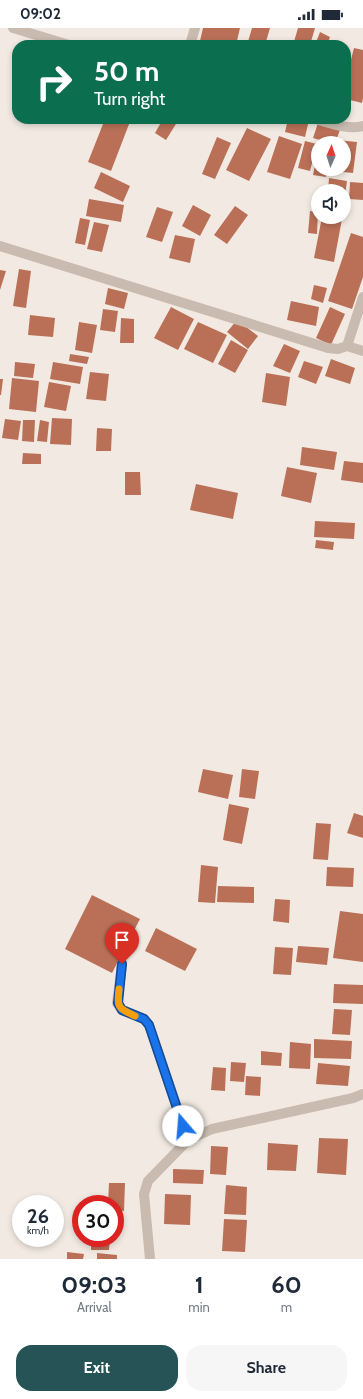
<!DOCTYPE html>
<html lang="en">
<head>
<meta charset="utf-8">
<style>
	body { margin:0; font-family:Cabin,sans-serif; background:#f6f6f7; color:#1f2937; height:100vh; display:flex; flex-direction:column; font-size:15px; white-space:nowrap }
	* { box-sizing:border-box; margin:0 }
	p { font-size:13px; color:#747a83 }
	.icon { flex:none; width:22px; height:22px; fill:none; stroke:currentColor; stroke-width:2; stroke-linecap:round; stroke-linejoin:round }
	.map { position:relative; height:1231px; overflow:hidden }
	.side { display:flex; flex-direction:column; background:#fff; flex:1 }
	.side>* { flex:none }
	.guide { position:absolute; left:12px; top:12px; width:339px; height:84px; border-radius:16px; box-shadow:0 2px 6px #0003; background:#0b6e4f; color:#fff; overflow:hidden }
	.needle { width:26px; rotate:3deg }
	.fabs { position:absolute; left:311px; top:108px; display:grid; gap:8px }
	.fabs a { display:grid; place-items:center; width:40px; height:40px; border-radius:50%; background:#fff; box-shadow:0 2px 6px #0003; font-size:20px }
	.speed { position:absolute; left:12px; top:1167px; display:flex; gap:8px; font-size:20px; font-weight:700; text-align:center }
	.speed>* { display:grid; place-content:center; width:52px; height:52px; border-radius:50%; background:#fff; box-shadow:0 2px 6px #0003; line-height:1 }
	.speed small { font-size:10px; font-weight:400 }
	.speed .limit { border:6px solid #d22; background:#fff; color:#111 }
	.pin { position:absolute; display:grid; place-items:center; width:34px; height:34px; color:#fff; margin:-41px -17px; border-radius:50% 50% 50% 0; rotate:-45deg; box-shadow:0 0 4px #0007 }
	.pin .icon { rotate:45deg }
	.me { position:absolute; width:44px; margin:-22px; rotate:342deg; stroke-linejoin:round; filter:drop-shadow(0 0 3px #0008) }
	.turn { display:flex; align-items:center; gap:14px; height:84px; padding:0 16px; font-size:18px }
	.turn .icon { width:52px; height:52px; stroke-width:2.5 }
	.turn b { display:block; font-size:28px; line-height:34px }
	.eta { display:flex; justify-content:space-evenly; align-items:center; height:68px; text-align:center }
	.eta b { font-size:24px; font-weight:800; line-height:28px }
	.button { display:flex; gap:8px; margin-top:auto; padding:8px 16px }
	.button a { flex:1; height:46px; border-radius:16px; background:#255356; color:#fff; font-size:16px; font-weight:800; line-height:46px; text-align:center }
	.button a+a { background:#f6f6f7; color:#1f2937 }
	.status { display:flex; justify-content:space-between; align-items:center; height:28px; padding:0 20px; background:#fff; direction:ltr }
	.status svg { height:11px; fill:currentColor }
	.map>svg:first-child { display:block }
</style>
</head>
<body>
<div class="status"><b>09:02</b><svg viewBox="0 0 49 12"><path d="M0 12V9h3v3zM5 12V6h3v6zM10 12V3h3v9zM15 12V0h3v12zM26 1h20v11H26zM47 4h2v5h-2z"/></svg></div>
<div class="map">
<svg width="363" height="1231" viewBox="0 0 363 1231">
	<rect width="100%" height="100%" fill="#f2eae2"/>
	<!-- building -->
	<path fill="#ba7057" d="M203 0H240L236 17H199Z
		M252 0H270L265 17H247Z
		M298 0H315L310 17H293Z
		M320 4 330 9 327 17H315Z
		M34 12 46 14V17H33Z
		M354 20 363 22V70L362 75 346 71V51Z
		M105 91H131L111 143 88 134Z
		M163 91H179L166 112 155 105Z
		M288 91 309 92 305 109 285 104Z
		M318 95 340 102 335 115H330L313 110Z
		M247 100 271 111 249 153 226 142Z
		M279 108 302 116 290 151 267 144Z
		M217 109 231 115 215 151 202 146Z
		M337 112 357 114 353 145 333 143 334 141H344V115H337Z
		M305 113 317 116 310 143 298 140Z
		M317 127 318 141H328L326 149 313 147Z
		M101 144 130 158 123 174 94 160Z
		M329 150 347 153 345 168 344 163H328Z
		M350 154 363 155V172L349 171Z
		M89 171 124 177 121 194 86 188Z
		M193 177 211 187 200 208 182 198Z
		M235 178 248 187 227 216 214 207Z
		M157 179 173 184 162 214 146 209Z
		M310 183 318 184 317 206 308 205Z
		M322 189 342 191 334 234 314 230Z
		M80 190 90 192 85 217 75 215Z
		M94 194 109 197 102 224 87 221Z
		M351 205 363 209V249L352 281 328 273Z
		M175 207 195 211 190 235 169 230Z
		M19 241 31 243 26 280 13 278Z
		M0 242 6 243 0 262Z
		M314 257 327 260 323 275 311 271Z
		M108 260 128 265 124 281 105 276Z
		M291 273 319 279 316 298 287 292Z
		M171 279 194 291 178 322 154 310Z
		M330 279 345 286 331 317 316 310Z
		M103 281 118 283 115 304 100 302Z
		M30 287 55 290 53 309 28 307Z
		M121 290 134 291V315H120Z
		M237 292 258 308 248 321 227 304Z
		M79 294 97 297 92 325 75 322Z
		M198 294 227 307 213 335 184 321Z
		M231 312 248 322 235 345 218 336Z
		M284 316 300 323 290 345 273 338Z
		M70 326 89 329 87 336 69 333Z
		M331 331 355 340 350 356 325 348Z
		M304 333 323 339 316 356 298 349Z
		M15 334 35 336 33 350 14 348Z
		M53 334 83 339 80 356 50 351Z
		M90 344 109 346 106 373 86 371Z
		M266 345 290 349 286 378 262 374Z
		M12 350 39 353 36 384 9 381Z
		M0 351H3L1 367H0Z
		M49 354 71 358 66 383 44 379Z
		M52 390 72 391 71 417 50 416Z
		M5 391 21 393 18 412 2 410Z
		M23 392H35L34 414 22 413Z
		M40 392 49 394 47 414 37 413Z
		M97 400 112 401 111 423H96Z
		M302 419 337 424 334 442 300 437Z
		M23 425 41 426V436H22Z
		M344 433 363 435V455L341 452Z
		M287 439 317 445 311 475 281 468Z
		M125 444H140L141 467H125Z
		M196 456 238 465 233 491 190 482Z
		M315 493 355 495 354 511 314 509Z
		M316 512 334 514 333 522 315 520Z
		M203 741 233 747 228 771 198 764Z
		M242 741 259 743 255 771 239 769Z
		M229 776 249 780 242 816 223 812Z
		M354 785 363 788V810L347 805Z
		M316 795 331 796 328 832 313 831Z
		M201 837 218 839 215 875 198 874Z
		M327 839 354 840 353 859 326 858Z
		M218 858 254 859V875L217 874Z
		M92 867 140 891 112 945 65 921Z
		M275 871 290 872 289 895 273 893Z
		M340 883 363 886V934L333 930Z
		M156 900 197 921 185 943 145 923Z
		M298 918 329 920 327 937 296 934Z
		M275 919 293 920 291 947 273 946Z
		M334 956 363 957V976L333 975Z
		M334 981 352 982 350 1007 332 1006Z
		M314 1011 352 1013 351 1031 314 1030Z
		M290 1014 311 1016 310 1041 289 1040Z
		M261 1023 282 1025 281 1038 261 1037Z
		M231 1034 246 1035 244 1054 230 1053Z
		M318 1035 350 1038 348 1058 316 1056Z
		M213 1039 226 1040 225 1063 211 1062Z
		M246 1048 261 1049 260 1068 245 1067Z
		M319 1110 348 1111 346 1147 317 1145Z
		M268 1115 298 1117 296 1143 267 1142Z
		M211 1118 228 1119 226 1147 210 1146Z
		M173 1141 204 1142 203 1156 173 1155Z
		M109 1155H125L124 1183 115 1182V1176H108Z
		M226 1157 247 1159 246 1187 224 1186Z
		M165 1166 191 1167 190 1197 164 1196Z
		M224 1191 247 1192 245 1224 222 1223Z
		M91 1210H110L109 1222H91Z
		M67 1224 84 1226 83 1231H67Z
		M97 1225 117 1227V1231H97Z"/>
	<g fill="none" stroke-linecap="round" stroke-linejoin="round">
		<!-- minor -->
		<path stroke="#c9bbaf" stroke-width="10" d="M13 0 69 17
			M190 17 195 0
			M315 91C330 95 347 102 363 98
			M0 218 328 320 338 321 347 318 363 323
			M347 318 363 269
			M122 936 117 975 122 982 144 991 149 997 188 1112
			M150 1231 144 1166 148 1153 188 1112 212 1101 353 1070 363 1066"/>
	</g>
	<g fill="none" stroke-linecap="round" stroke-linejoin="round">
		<defs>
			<path id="route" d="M122 936 118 975 122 982 144 991 149 997 183 1098"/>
		</defs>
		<!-- route casing -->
		<use href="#route" stroke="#114b97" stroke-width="10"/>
		<!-- route -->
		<use href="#route" stroke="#1a73e8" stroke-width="7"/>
		<!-- slow -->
		<path stroke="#f59e0b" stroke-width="7" d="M119 961C117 980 118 980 135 988"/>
	</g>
</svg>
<div class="fabs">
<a><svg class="needle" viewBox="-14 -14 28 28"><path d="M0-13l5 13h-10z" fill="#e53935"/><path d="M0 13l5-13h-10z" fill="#747a83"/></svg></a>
<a><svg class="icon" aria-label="sound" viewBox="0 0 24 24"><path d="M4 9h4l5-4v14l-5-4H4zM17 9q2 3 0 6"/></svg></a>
</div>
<div class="speed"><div>26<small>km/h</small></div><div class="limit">30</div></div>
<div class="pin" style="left:122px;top:936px;background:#d93025"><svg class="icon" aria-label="arrive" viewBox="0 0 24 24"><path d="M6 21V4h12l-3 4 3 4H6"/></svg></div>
<svg class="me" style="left:183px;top:1098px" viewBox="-20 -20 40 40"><circle r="19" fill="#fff"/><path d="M0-13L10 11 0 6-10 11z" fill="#1a73e8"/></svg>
<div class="guide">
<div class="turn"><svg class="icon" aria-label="right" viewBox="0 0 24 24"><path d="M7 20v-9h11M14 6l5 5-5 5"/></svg><div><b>50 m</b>Turn right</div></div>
</div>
</div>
<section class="side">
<div class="eta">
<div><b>09:03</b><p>Arrival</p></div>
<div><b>1</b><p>min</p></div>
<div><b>60</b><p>m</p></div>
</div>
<div class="button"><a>Exit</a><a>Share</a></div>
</section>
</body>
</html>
